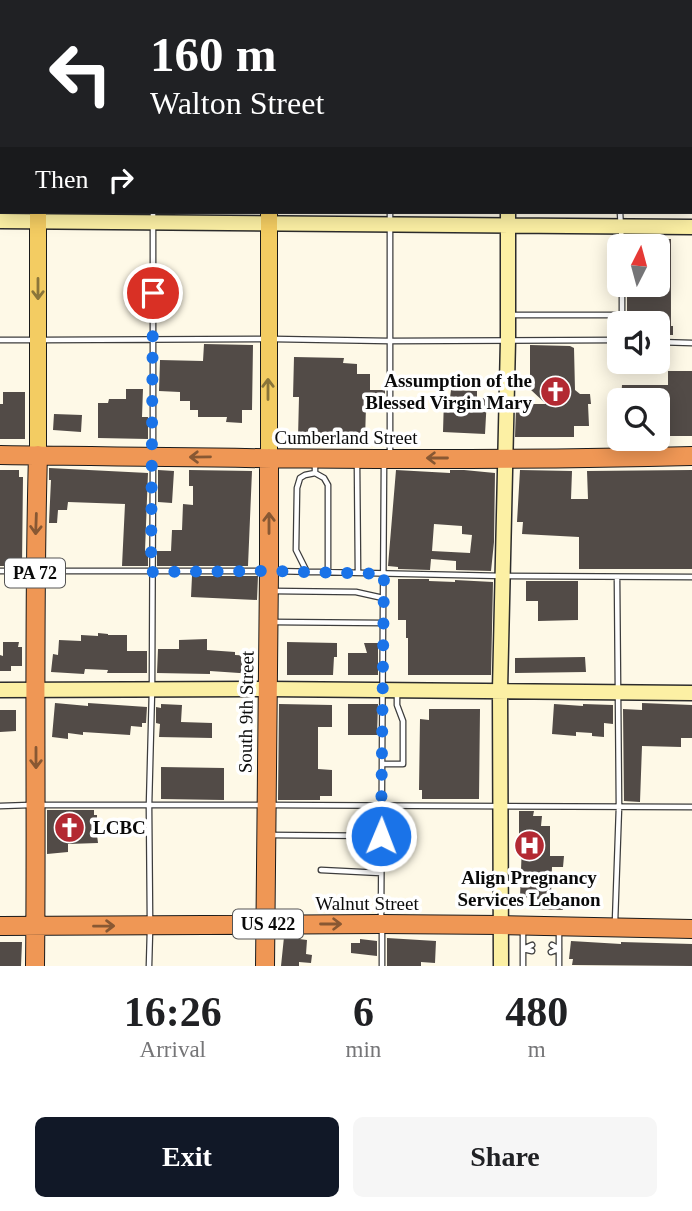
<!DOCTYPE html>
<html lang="en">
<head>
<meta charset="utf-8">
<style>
	body { margin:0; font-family:"Times New Roman",serif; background:#f6f6f6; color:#202124; height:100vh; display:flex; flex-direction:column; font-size:26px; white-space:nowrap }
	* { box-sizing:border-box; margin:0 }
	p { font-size:23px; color:#757577 }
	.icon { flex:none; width:38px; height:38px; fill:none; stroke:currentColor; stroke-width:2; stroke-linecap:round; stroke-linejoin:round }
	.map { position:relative; height:966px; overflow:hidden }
	.details { display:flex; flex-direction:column; background:#fff; flex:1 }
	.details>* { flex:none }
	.banner { position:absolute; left:0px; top:0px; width:693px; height:214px; box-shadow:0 4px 18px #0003; background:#202124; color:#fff; overflow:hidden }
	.needle { width:46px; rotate:6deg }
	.buttons { position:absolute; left:607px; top:234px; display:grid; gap:14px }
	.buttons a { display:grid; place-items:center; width:63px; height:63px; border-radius:10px; background:#fff; box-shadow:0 4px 18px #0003; font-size:35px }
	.pin { position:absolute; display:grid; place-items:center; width:60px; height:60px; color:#fff; margin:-30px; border:4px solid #fff; border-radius:50%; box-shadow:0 2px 7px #0007 }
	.me { position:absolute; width:77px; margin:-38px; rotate:1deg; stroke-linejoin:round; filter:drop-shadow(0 0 5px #0008) }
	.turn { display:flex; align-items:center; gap:24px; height:147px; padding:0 35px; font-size:32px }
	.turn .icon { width:91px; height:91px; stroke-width:2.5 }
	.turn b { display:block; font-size:49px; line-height:60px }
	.then { display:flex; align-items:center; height:66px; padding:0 35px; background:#0003; gap:14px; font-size:26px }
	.eta { display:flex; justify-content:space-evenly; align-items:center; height:119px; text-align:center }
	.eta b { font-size:42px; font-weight:800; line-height:49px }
	.button { display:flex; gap:14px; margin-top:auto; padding:14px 35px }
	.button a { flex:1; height:80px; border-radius:10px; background:#111827; color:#fff; font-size:28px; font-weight:800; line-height:80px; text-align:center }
	.button a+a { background:#f6f6f6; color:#202124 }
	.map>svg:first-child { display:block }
</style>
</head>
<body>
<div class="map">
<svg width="692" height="966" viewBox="0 0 692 966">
	<rect width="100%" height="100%" fill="#fef9e7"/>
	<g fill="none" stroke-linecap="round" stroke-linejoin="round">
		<!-- stream -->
		<path stroke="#3892c7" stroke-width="3.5" d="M141 0 174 2
			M439 0 452 2
			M107 2 108 0
			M123 2 132 0
			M235 2 249 0
			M0 47 2 46
			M691 60H692"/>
	</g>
	<!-- building -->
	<path fill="#524b47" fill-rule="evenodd" d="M658 239H671V326H673V335H658V324H627V285H658Z
		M204 344 253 345 252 410H242V423L226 422 227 417H198V410H190V401H180V392L159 391 160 360 203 361Z
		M530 345 570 346 574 348 575 390 580 394H590L591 404H588L589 426H574V437H515L516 407 519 404H546L530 389Z
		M294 357 344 358 343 363 357 364V374H370V390H385V407L366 406 365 440 298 438 299 397H293Z
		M668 371H692V436H658V401H621L622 385H668Z
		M126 389H143L142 417H148V439L98 438V403H108L109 399H126Z
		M451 390 477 391V398H487L485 434 443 432 444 398H450Z
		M3 392H25V439H0V404H3Z
		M54 414 82 415 81 432 53 430Z
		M49 468 148 473 145 551H148V566H122L125 504 68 502 67 510H58L57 523H49L51 480H49Z
		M0 470H19V477H23L22 566H0Z
		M158 470 174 471 172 503 158 502Z
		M189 470 252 471 248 566H157V551H171L172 530H182L183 504 193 505V486H189Z
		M396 470 450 473V470H464L495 473 494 542 491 571 456 570V561L431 559 430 570 398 569V567L388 566ZM434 524 462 526V534L472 535 470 553 432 551Z
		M520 470 572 471 571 499H588L587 471 692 470V569H579V537L522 534 523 522H517Z
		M192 576H258L257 600 191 597Z
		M398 579H429V581L455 582V580L493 582 491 675H408V638H406V620H398Z
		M526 581H578V620L538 621V601H526Z
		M98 633 108 634V635H127V651H147V673H107L108 670 85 669 84 674 51 672 53 654 58 655 59 640 81 641V635L98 636Z
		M207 639V650L235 652V655L255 656 254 674 210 671V674L157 673 158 649H179V640Z
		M3 642H19L18 647H22V666H11V671H0V655L3 656Z
		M287 642 337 643V657H334L333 675H287Z
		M364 643H378V675H348V653H367Z
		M585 657 586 672 515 673V658Z
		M55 703 88 706V703L147 707 146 723H142V727L131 726 130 735 83 732V735L68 733V739L52 737Z
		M642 703 692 705V738H681V747L642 746 640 802 624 801 623 709 642 710Z
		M161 704 182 705 181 722 212 723V738L159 737 160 724 156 723V707L161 708Z
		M279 704 332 705V727H318V769L332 770V796H320V800H278Z
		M348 704H378L377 735H348Z
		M554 704 583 706V704L613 705V724L604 723V737L592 736V733L576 732V736L552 734Z
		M429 709H480L479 799H422V790H419L420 719 429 720Z
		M0 710H16V731L0 732Z
		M161 767 224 768V800L161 799Z
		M47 810H94V815H97V819L99 820 100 836 97 835 98 843 68 844V852L47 854Z
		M519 811H534L533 816H542L541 826H550V856H564L563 867H552L551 896H563V910L533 909V898L520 897 522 843H519Z
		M359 812H377V825H359Z
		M284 937 307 940 306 954 312 955 311 963 299 962V966H281Z
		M387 938 436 941 435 963 421 962V966H387Z
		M360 939 377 941V956L351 953V943H360Z
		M571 941 621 944V942L692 944V966L572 965 573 959H569Z
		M0 942H22L21 966H0Z"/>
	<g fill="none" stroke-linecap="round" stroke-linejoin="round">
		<defs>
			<path id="lane" d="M389 0V2
				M155 2V0
				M390 212V454
				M620 212 622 247
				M622 285V324
				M509 315H622
				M274 339 389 341 620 340
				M0 340H34
				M43 340 265 339
				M658 342 692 343
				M153 452V212
				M315 462V473L324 478 328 485V573
				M357 462 358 573
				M0 571H33
				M42 571H264
				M273 571 503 576 692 577
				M307 572 296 550 297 488 300 478 305 475 315 473
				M273 591 356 592 383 598
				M272 622 384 623
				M383 764H403V721L397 705V694
				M38 805H261
				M269 805 692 807
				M0 806 30 805
				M270 835 381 836
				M321 870 381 873
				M381 920 384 463
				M150 921 149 806 152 690 153 461
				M615 922 619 807 617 577
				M382 928V966
				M532 951 523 949 532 945
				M551 952 559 949 552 945
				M149 966 150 930
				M523 966V928
				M559 966V932"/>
			<path id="secondary" d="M508 0V2
				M0 221 692 227
				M0 690 267 689 692 693
				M501 966 500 690 508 340V212"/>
			<path id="primary" d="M37 2V0
				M270 2V0
				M38 455V212
				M269 458V212"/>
			<path id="highway" d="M0 455C231 458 461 462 692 456
				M0 926 381 924 501 925 692 929
				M35 966C37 796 33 626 38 455
				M265 966 269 571V458"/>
		</defs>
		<!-- lane casing -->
		<use href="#lane" stroke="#3d3d3d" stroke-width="7"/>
		<!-- secondary casing -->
		<use href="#secondary" stroke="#2c2c2c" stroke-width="17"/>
		<!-- primary casing -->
		<use href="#primary" stroke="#1b1b1b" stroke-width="18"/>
		<!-- highway casing -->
		<use href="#highway" stroke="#1b1b1b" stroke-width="20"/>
		<!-- lane -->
		<use href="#lane" stroke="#fff" stroke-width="4.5"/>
		<!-- secondary -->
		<use href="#secondary" stroke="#fcf0a4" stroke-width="14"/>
		<!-- primary -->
		<use href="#primary" stroke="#f3cc62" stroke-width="16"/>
		<!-- highway -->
		<use href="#highway" stroke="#ef9755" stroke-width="18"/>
	</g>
	<!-- one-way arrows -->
	<defs><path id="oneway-shaft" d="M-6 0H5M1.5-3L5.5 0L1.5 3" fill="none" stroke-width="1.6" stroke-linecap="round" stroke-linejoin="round" transform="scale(1.75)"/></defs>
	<g stroke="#8a753a">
		<use href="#oneway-shaft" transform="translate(38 289) rotate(90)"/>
		<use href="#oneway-shaft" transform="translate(268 389) rotate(-90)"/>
	</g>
	<g stroke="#885833">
		<use href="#oneway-shaft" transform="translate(200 457) rotate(179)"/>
		<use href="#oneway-shaft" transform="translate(437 458) rotate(-180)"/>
		<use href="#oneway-shaft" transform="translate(269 523) rotate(-90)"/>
		<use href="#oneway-shaft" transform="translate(36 524) rotate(92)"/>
		<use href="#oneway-shaft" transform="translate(36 758) rotate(90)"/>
		<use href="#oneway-shaft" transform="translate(331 924)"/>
		<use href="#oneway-shaft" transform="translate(104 926) rotate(-1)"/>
	</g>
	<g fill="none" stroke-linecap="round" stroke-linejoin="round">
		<!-- route -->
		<path stroke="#1a73e8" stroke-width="12" stroke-dasharray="0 21.6" d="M153 293 151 572 269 571 384 574 381 836"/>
	</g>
	<!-- icons -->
	<defs>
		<symbol id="church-disc" viewBox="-11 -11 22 22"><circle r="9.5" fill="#b32932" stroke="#fff"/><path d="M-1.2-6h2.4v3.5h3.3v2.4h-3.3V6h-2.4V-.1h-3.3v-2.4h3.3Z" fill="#fff"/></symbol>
		<symbol id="hospital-disc" viewBox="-11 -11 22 22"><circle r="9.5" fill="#b32932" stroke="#fff"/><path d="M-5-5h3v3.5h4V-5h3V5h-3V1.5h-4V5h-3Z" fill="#fff"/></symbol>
	</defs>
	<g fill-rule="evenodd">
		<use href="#church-disc" x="538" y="374" width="35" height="35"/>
		<use href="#church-disc" x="52" y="810" width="35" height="35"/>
		<use href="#hospital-disc" x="512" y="828" width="35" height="35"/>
	</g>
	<g text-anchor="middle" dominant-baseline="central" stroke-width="7" stroke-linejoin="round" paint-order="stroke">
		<!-- shield labels -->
		<g fill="#fff" stroke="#545454" stroke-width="2">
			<rect x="5" y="558.5" width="60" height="29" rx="5"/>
			<rect x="233" y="909.5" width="70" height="29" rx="5"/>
		</g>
		<g font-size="18" font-weight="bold" fill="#0a0a0a">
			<text x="35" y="573">PA 72</text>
			<text x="268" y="924">US 422</text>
		</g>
		<!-- poi labels -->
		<g font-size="19" font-weight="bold" fill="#0a0a0a" stroke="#fff" text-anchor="end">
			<text x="532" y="380">Assumption of the<tspan x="532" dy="22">Blessed Virgin Mary</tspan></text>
			<text x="93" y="827" text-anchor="start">LCBC</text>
			<text x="529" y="877" text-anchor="middle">Align Pregnancy<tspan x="529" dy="22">Services Lebanon</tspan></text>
		</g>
		<!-- street labels -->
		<g font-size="19" fill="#0a0a0a" stroke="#fff">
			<text x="346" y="437">Cumberland Street</text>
			<text transform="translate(246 712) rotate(-89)">South 9th Street</text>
			<text x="367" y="903">Walnut Street</text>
		</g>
	</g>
</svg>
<div class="buttons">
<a><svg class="needle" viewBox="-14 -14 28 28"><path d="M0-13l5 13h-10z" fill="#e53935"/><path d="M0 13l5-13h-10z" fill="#757577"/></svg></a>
<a><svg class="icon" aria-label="sound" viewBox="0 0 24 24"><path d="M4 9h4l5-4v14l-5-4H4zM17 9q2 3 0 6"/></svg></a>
<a><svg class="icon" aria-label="search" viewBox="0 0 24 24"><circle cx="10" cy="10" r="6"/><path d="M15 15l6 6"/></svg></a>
</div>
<div class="pin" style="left:153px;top:293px;background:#d93025"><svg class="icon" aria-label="arrive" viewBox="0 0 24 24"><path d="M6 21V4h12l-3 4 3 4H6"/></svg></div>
<svg class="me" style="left:381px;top:836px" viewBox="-20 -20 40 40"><circle r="17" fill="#1a73e8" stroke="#fff" stroke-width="3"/><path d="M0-11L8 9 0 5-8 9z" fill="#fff"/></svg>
<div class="banner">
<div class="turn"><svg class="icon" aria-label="left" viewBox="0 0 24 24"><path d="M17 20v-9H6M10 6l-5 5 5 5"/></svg><div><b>160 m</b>Walton Street</div></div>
<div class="then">Then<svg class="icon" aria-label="right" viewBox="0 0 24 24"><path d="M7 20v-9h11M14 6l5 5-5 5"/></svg></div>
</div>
</div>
<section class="details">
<div class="eta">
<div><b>16:26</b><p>Arrival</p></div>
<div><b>6</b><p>min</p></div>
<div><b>480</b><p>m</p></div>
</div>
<div class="button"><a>Exit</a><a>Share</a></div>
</section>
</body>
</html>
